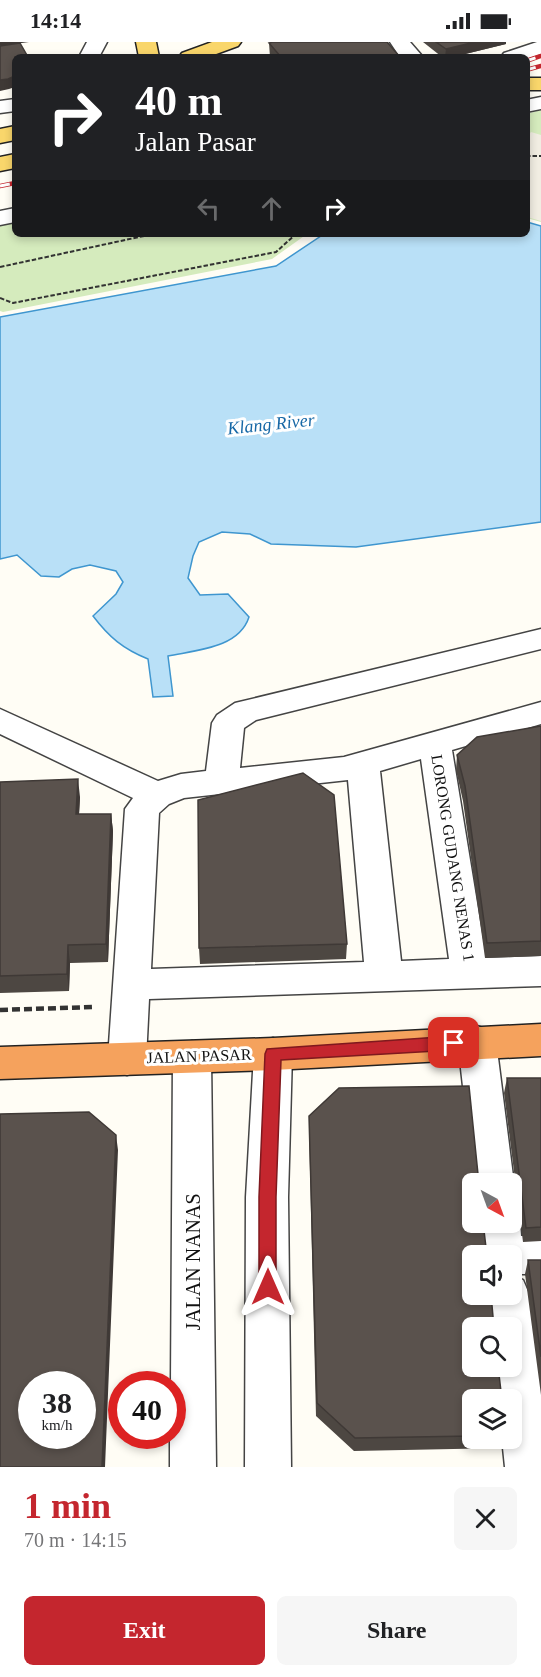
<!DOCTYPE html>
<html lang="en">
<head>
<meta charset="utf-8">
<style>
	body { margin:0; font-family:Georgia,serif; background:#f6f6f6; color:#202124; height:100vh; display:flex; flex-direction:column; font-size:22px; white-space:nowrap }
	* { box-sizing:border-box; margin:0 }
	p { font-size:20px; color:#757577 }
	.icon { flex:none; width:33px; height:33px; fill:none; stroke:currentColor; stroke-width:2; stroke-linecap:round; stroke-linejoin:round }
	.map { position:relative; height:1425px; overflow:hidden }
	.details { display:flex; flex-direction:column; background:#fff; flex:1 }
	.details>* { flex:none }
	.banner { position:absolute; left:12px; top:12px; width:518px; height:183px; border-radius:9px; box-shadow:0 3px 9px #0003; background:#202124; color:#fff; overflow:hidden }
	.needle { width:39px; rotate:139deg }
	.controls { position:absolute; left:462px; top:1131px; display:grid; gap:12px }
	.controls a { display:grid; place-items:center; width:60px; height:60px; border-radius:9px; background:#fff; box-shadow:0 3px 9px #0003; font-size:30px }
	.speed { position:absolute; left:18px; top:1329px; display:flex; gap:12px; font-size:30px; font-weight:700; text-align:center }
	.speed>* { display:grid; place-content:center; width:78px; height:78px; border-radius:50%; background:#fff; box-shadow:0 3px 9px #0003; line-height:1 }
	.speed small { font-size:15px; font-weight:400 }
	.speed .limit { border:9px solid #d22; background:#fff; color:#111 }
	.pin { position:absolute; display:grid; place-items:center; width:51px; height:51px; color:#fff; margin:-26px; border-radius:12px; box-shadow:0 3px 9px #0006 }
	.me { position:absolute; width:66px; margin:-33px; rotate:0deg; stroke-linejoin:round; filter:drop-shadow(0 0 4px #0008) }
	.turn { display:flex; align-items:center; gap:21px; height:126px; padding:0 24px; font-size:27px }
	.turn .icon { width:78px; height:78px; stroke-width:2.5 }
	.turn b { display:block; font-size:42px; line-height:51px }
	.lanes { display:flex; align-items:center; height:57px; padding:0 24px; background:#0003; justify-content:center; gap:30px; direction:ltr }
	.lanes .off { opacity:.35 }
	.round { display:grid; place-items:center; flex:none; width:63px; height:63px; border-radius:9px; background:#f6f6f6 }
	.overview { display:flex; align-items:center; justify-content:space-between; height:102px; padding:0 24px }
	h1 { font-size:36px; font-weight:600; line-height:45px; color:#c4262e }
	.action { display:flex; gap:12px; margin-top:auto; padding:12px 24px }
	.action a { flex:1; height:69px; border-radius:9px; background:#c4262e; color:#fff; font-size:24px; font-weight:600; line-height:69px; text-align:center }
	.action a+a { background:#f6f6f6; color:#202124 }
	.status { display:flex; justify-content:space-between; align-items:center; height:42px; padding:0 30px; background:#fff; direction:ltr }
	.status svg { height:16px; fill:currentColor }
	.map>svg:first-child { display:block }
</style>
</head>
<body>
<div class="status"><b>14:14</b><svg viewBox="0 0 49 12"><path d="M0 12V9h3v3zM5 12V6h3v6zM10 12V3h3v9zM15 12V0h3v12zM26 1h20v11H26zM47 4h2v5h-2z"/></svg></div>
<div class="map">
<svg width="541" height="1425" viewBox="0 0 541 1425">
	<rect width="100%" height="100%" fill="#fffdf5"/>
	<!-- green -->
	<path fill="#d5ebbd" d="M541 68V180L527 176 526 72Z
		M15 181V192H307L272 217 3 270 0 269V184Z"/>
	<!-- plaza -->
	<path fill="#f1ede2" d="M531 90 541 93V179L527 175V95Z"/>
	<!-- water -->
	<path fill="#b9e0f7" stroke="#3f96cf" stroke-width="1.5" d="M527 180 541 184V480L356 505 271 502 250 492 222 490 199 500 193 514 188 536 200 553 228 552 249 575C239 606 197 608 168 614L173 654 153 655 148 617C123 607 109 595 93 574L116 552 123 540 116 529 90 523 72 527 59 535 41 534 17 513 0 517V275L276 224 324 192H526Z"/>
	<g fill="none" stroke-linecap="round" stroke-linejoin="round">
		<defs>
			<path id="minor" d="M87 0H107L99 15H79Z
				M390 0H410L423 15H400Z
				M537 0H541V12L526 17 501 15 504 11Z
				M541 55V67L526 70V58Z
				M15 57V69L0 71V59Z
				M15 166V180L0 183V169Z
				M541 587V607L256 678 244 686 240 726 344 715 541 660V682L452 708 486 916 541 914V944L149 957 146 1017 141 1028 127 1033 113 1028 108 1017 125 767 133 756 0 692V667L158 739 181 732 206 729 212 681 217 673 235 661ZM421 717 449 917 401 919 380 729ZM348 738 364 920 151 927 159 771 169 762 184 756Z
				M477 984 491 989 496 1000 514 1142 512 1148V1142H474L458 1000 463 989Z
				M273 996 287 1001 292 1012 288 1155 291 1425H245L246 1155 254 1012 259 1001Z
				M192 999 206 1004 211 1015 216 1425H170V1394H172V1342H171L173 1015 178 1004Z
				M512 1166 520 1180 521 1194H541V1232H512V1214H482L478 1180H512Z
				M512 1233 523 1238 529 1252 541 1345V1425H505L502 1396H512V1358H498L494 1324H512V1286H490L487 1252H512Z"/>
			<path id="major" d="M136 0H156L159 15H139Z
				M212 0H241L238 4 208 15H179L182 11Z
				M526 36H541V48H526Z
				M15 84V98L0 101V87Z
				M15 112V126L0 129V115Z"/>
			<path id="highway" d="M541 982V1014L273 1028 0 1037V1005L273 996Z"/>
		</defs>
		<!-- minor casing -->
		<use href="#minor" stroke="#444" stroke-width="3"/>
		<!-- major casing -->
		<use href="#major" stroke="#222" stroke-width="3"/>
		<!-- highway casing -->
		<use href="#highway" stroke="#222" stroke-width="3"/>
		<!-- path-far1 -->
		<path stroke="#333" stroke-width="2" stroke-dasharray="4.5 2" stroke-linecap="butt" d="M526 114H541
			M0 225 153 192
			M0 256 13 261 276 210 296 192"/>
		<!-- path -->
		<path stroke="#333" stroke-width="4.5" stroke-dasharray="8 4" stroke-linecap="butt" d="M0 968 94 965"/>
		<!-- minor -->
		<use href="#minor" fill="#fff" fill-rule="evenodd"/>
		<!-- major -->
		<use href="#major" fill="#f9d66b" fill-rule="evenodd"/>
		<!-- highway -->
		<use href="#highway" fill="#f5a25d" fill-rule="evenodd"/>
		<defs>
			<path id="rail" d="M526 19 541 14
				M526 28 541 24
				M0 144 15 141"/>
		</defs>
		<!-- rail casing -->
		<use href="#rail" stroke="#c4262e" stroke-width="4.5"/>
		<!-- rail -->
		<use href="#rail" stroke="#fff" stroke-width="3" stroke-dasharray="10" stroke-linecap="butt"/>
	</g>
	<!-- wall -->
	<path fill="#4d4742" d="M423 0H506V2L453 15H442Z
		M269 1 400 15H270Z
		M541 684V914L485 916 463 759 456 728 457 713Z
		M0 740 80 755 79 772H111L113 789 108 920 70 921 69 949 0 951Z
		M347 902 346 917 200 922 199 906Z
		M507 1036H541V1199L523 1200 504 1051Z
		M309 1074 472 1358V1396H505L503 1406 354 1409 316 1374 309 1089Z
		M528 1218H541V1353L525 1232Z"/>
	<!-- shaded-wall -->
	<path fill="#3f3936" d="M0 0H29L0 4Z
		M475 0H506V2L453 15H445L446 7Z
		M15 34V45L9 47 0 49V38Z
		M78 737 80 755 78 790 76 772Z
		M111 772 113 789 108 920 106 902Z
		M68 903 70 921 69 949 67 932Z
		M116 1093 118 1108 105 1425H102Z"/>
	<!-- building -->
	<path fill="#5a524d" stroke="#3f3936" stroke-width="1.5" fill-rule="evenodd" d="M273 0H387L400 15H281L269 1Z
		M436 0H475L446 7Z
		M20 1 28 15H15V34L8 37 0 38V4Z
		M541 684V899L487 901 465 744 457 713 477 695Z
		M303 731 334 753 347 902 199 906 198 758Z
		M78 737 76 772H111L106 902 68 903 67 932 0 934V740Z
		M507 1036H541V1185L526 1186Z
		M469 1044 479 1142H472V1180H483L487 1214H472V1252H491L494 1286H472V1324H498L502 1358H472V1394L355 1396 317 1361 309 1074 339 1046Z
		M89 1070 116 1093 102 1425H0V1072ZM32 1342H82V1394H32Z
		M528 1218H541V1315Z"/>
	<!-- route -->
	<path fill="#c4262e" stroke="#7f191e" stroke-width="1.5" d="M454 994 460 996 462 1001 460 1006 454 1008 281 1018 276 1155V1245L274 1251 268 1253 261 1251 259 1245V1155L265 1012 267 1007Z"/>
	<g text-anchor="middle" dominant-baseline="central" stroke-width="6" stroke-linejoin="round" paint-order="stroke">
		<!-- street labels -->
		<g font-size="16" fill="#111" stroke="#fff">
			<text transform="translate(453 816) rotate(81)">LORONG GUDANG NENAS 1</text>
			<text transform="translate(199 1014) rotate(-2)">JALAN PASAR</text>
		</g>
		<!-- water labels -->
		<g font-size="18" font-style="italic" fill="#1768a6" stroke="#fff">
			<text transform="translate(271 382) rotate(-6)">Klang River</text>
		</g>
		<!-- near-street labels -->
		<g font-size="20" fill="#111" stroke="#fff">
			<text transform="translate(193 1220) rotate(-90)">JALAN NANAS</text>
		</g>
	</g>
</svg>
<div class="controls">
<a><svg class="needle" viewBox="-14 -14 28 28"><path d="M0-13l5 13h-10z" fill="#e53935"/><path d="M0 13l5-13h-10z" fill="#757577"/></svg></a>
<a><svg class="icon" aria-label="sound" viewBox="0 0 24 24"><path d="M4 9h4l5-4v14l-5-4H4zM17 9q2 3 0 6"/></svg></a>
<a><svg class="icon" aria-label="search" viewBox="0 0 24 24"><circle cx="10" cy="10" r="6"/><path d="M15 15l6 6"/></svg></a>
<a><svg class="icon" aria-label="layers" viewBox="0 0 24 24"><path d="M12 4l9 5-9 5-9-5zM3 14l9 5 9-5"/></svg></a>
</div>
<div class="speed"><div>38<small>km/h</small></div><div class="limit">40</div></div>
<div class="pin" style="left:454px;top:1001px;background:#d93025"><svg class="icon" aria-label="arrive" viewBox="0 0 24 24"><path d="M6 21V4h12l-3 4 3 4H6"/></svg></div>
<svg class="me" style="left:268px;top:1245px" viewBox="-20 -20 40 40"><path d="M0-17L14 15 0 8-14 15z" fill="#c4262e" stroke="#fff" stroke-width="4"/></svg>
<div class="banner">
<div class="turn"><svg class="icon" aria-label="right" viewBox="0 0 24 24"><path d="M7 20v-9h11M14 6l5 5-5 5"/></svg><div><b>40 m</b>Jalan Pasar</div></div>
<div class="lanes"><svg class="icon off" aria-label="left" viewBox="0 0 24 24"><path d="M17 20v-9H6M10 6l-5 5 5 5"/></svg><svg class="icon off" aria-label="ahead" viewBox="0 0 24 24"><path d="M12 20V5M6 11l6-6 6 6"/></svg><svg class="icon" aria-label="right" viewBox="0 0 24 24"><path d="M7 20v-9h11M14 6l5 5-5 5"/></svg></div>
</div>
</div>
<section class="details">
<div class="overview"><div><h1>1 min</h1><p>70 m · 14:15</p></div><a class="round"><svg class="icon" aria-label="close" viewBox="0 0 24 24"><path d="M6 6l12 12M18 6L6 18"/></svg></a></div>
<div class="action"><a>Exit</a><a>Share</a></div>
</section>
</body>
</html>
